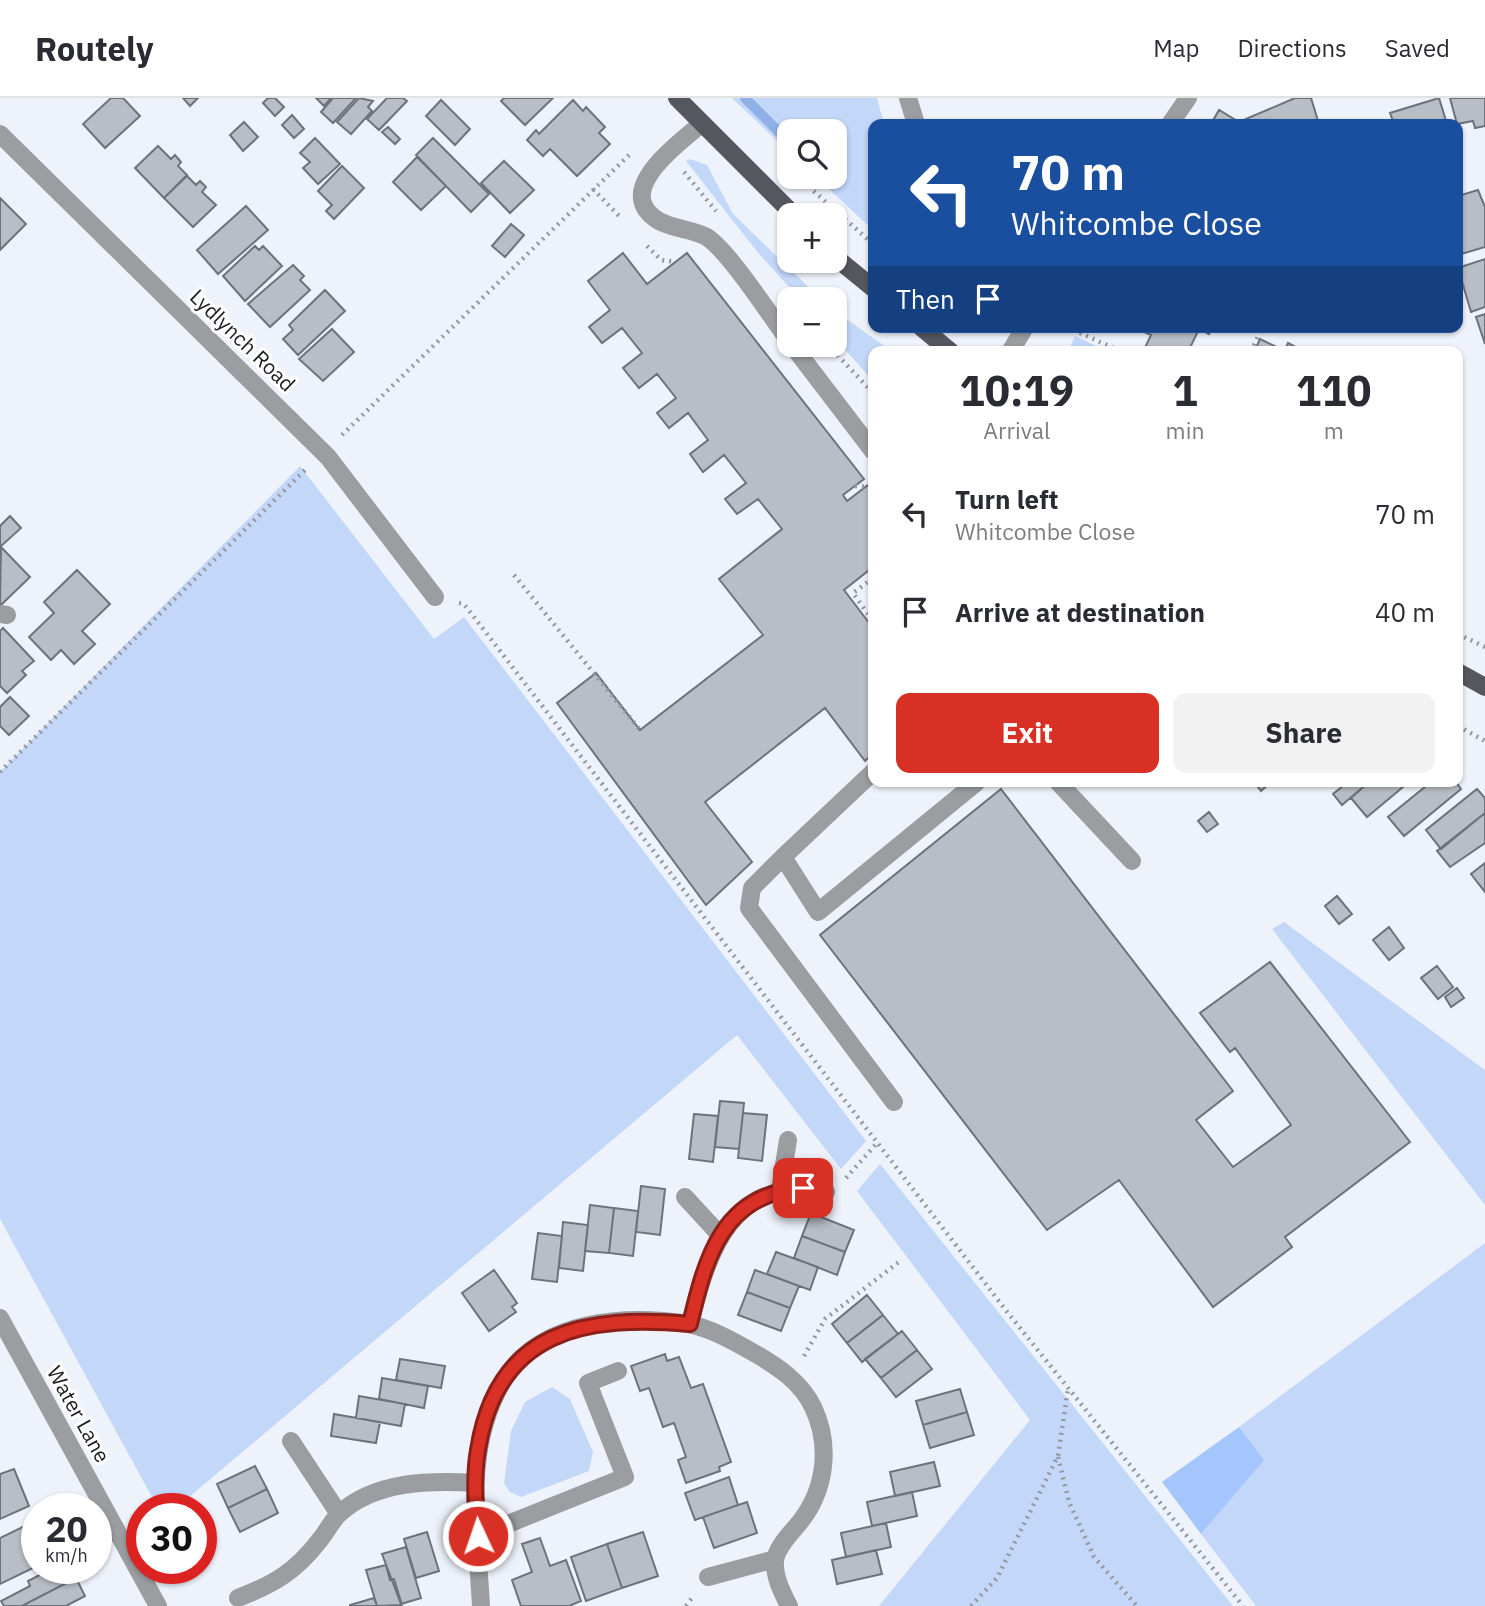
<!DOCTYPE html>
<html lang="en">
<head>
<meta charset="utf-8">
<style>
	body { margin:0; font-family:"IBM Plex Sans",sans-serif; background:#f2f2f3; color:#2b2b33; height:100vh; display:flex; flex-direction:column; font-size:26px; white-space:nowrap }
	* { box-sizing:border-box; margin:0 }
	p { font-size:23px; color:#7c7c81 }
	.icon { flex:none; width:38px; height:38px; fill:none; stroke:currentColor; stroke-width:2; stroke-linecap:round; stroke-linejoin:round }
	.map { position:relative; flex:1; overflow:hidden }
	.side { position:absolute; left:868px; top:248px; width:595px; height:441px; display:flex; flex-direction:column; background:#fff; border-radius:14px; box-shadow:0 2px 5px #0004 }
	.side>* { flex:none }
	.guide { position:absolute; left:868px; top:21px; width:595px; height:214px; border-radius:14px; box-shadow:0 2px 5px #0004; background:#1a4fa0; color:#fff; overflow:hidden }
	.buttons { position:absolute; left:777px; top:21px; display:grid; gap:14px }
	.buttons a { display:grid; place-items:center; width:70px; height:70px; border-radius:14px; background:#fff; box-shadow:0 2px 5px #0004; font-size:35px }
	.speed { position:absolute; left:21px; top:1395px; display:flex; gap:14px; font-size:35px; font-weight:700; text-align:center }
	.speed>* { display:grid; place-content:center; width:91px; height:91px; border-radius:50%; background:#fff; box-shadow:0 2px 5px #0004; line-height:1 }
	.speed small { font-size:18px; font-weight:400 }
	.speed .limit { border:10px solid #d22; background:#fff; color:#111 }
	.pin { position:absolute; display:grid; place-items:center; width:60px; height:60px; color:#fff; margin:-30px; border-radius:14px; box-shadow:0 4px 10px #0006 }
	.me { position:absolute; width:77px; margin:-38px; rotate:357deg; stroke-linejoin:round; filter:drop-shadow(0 0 5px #0008) }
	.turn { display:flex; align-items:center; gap:24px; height:147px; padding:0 28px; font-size:32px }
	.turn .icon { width:91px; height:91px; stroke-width:2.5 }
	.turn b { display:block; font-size:49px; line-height:60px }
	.then { display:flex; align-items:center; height:66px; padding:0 28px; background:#0003; gap:14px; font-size:26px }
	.eta { display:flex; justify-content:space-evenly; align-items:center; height:119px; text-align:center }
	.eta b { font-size:42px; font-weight:800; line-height:49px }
	.primary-button { display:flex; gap:14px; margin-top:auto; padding:14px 28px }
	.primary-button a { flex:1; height:80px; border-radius:14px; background:#d93025; color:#fff; font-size:28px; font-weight:800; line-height:80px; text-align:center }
	.primary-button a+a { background:#f2f2f3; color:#2b2b33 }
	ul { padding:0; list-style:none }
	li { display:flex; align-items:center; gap:21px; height:98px; padding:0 28px }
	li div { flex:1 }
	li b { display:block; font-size:26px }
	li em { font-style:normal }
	header { display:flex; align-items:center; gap:42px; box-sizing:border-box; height:98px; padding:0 35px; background:#fff; border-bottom:2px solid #e1e1e2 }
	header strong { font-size:33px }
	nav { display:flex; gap:38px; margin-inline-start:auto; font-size:24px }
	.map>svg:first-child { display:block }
</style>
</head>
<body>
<header>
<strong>Routely</strong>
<nav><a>Map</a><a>Directions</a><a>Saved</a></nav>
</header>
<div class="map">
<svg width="1485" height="1508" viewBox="0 0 1485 1508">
	<rect width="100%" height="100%" fill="#eef3fb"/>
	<!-- green -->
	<path fill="#c3d7f9" d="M732 0H877L884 26H873V132L816 79H835V33H789V54Z
		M690 61 707 67 733 116 821 201H800L759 156 686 63Z
		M835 213 893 254H873V283L835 240Z
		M1075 238 1109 254H1078L1071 247Z
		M300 368 434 541 464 519 866 1043 841 1071 737 937 176 1410H158L0 1121V674Z
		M1284 824 1485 972V1107L1272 831Z
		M880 1066 1233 1508H879L1030 1322 857 1093Z
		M1485 1145V1508H1256L1201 1436 1263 1362 1239 1329Z
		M552 1289 570 1301 593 1354 589 1373 521 1399 510 1394 504 1385 511 1333 525 1304Z"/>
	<!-- forest -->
	<path fill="#a5c6fd" d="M1239 1329 1264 1362 1201 1436 1162 1384Z"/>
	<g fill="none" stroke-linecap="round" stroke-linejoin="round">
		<!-- stream -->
		<path stroke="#8fb0e6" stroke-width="10" d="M745 0 789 44"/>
	</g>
	<!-- building -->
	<path fill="#b9bec6" stroke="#6e7279" stroke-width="2" d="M111 0H123L140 18 105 50 83 26Z
		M183 0H198L190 8Z
		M268 0H275L284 9 275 18 263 5Z
		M316 0H331L324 8Z
		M333 0H356L333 25 321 14Z
		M359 0 373 3 368 9 372 13 351 36 337 24Z
		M387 0H403L407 3 379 32 367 21Z
		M504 0H553L525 27 501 3Z
		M1295 0H1311L1319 26H1211L1219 12 1239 24Z
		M1439 0 1447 26H1394L1390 15Z
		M1450 0H1485V28L1475 30 1473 23 1457 26Z
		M441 2 470 31 455 47 426 18Z
		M573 2 583 13 586 9 605 29 599 35 610 46 577 78 550 51 543 58 527 42 536 32 539 36Z
		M292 17 304 31 294 40 282 27Z
		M244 24 258 39 243 53 230 37Z
		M388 29 400 41 395 46 382 34Z
		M315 40 340 66 318 86 303 70 310 64 300 55Z
		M433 40 489 96 471 114 416 57Z
		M158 48 171 61 175 57 181 64 178 68 187 77 164 100 135 70Z
		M417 59 446 88 421 112 393 84Z
		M504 63 534 92 510 115 481 85Z
		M342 68 364 90 334 121 326 113 332 107 318 93Z
		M187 78 196 87 200 83 206 89 202 94 216 107 193 129 164 100Z
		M1478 92 1485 109V149L1458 157V98Z
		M0 100 26 126 0 152Z
		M246 108 268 132 218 176 197 152Z
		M511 126 524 137 505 159 492 148Z
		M255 148 259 152 263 148 282 168 245 203 223 178Z
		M623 155 647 186 687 155 864 381 843 397 847 403 868 387 873 394V469L844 492 873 530V655L865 663 825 610 705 704 752 764 706 807 557 605 596 575 640 632 763 537 719 481 782 431 758 401 737 416 725 401 746 385 724 357 703 374 690 356 708 342 688 315 669 330 657 315 676 300 657 276 639 290 623 270 642 255 622 230 602 245 589 229 610 212 588 183Z
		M1485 161V209L1471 214 1458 170Z
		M293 167 304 178 300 182 310 192 270 229 248 206Z
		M325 192 345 213 298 257 283 241 293 232 289 227Z
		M1485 216V246L1476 219Z
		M1146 229H1196L1199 231 1188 254H1143L1151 237 1144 234Z
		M1196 229H1212L1209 236Z
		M332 231 354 254 323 283 299 261Z
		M1260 241 1285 253 1284 254H1254Z
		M1288 245 1305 254H1284Z
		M10 418 21 430 0 449V428Z
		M1 449 30 479 1 507 0 505Z
		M77 472 110 506 82 533 95 546 74 566 61 552 51 562 29 539 54 515 44 504Z
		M3 530 34 563 22 573 26 577 7 595 0 588V533Z
		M10 599 29 618 9 637 0 628V609Z
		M1254 684H1271L1261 693Z
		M1348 684H1369L1342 707 1333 696Z
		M1369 684H1409L1367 719 1351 700Z
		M1431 684H1456L1461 691 1404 738 1388 719Z
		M1001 691 1233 993 1196 1022 1233 1069 1291 1027 1235 950 1230 954 1200 915 1270 864 1410 1044 1285 1139 1292 1149 1213 1209 1119 1082 1047 1132 820 837Z
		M1477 691 1485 700V715L1441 751 1426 732Z
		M1209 714 1218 726 1207 734 1198 723Z
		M1485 715V745L1450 769 1437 753Z
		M1485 765V794L1471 776Z
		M1337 798 1352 816 1339 826 1325 808Z
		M1389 829 1404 850 1389 862 1373 842Z
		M1437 868 1453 889 1438 901 1421 880Z
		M1457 890 1464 900 1451 909 1445 899Z
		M720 1003 744 1005 739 1051 715 1049Z
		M743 1015 767 1017 762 1063 738 1060Z
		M694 1016 718 1018 713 1064 689 1061Z
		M641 1088 665 1091 660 1137 636 1134Z
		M590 1107 614 1110 609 1155 585 1153Z
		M614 1110 638 1113 633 1158 609 1155Z
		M811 1115 854 1132 845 1154 802 1138Z
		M563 1124 588 1127 583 1173 559 1170Z
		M538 1135 562 1138 557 1184 532 1181Z
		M802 1138 845 1154 837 1177 794 1160Z
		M776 1154 818 1169 810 1192 767 1176Z
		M494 1172 517 1205 512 1209 516 1214 489 1233 462 1195Z
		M755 1172 799 1188 790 1210 747 1194Z
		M747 1194 790 1210 781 1233 738 1217Z
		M867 1197 883 1217 847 1245 832 1226Z
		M883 1217 898 1236 862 1264 847 1245Z
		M902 1233 917 1252 881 1280 865 1261Z
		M917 1252 932 1271 896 1299 881 1280Z
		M665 1256 667 1263 679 1259 691 1290 703 1286 731 1364 719 1369 720 1373 686 1385 678 1362 686 1359 674 1325 663 1329 649 1290 640 1293 631 1268Z
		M400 1261 445 1268 441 1290 396 1282Z
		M382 1280 428 1288 424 1310 379 1301Z
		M960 1291 967 1314 923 1327 916 1303Z
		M359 1298 405 1306 401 1328 356 1320Z
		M967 1314 974 1337 930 1350 923 1327Z
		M334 1316 380 1324 376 1345 331 1338Z
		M934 1364 940 1388 895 1398 890 1374Z
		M255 1368 267 1391 228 1410 217 1386Z
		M14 1371 29 1408 0 1421V1376Z
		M729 1379 738 1407 695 1422 685 1395Z
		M267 1391 278 1415 240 1434 228 1410Z
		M912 1394 917 1418 872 1428 867 1404Z
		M747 1404 757 1435 714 1450 703 1419Z
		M37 1422V1468L0 1486V1440Z
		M886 1425 891 1449 846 1459 841 1435Z
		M427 1434 439 1473 416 1480 404 1441Z
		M643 1434 658 1478 622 1490 607 1446Z
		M540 1440 550 1468 566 1462 581 1503 569 1508H521L512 1482 532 1474 522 1446Z
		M607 1446 622 1490 586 1503 571 1459Z
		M406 1449 421 1500 401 1506 382 1456Z
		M876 1452 882 1476 837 1486 832 1462Z
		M386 1467 390 1482 394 1481 402 1507 377 1508 366 1472Z
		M53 1470H71L76 1480 22 1508H4L1 1503 30 1488 28 1483Z
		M76 1480 85 1498 66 1508H22Z
		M374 1500 377 1508H350V1507Z"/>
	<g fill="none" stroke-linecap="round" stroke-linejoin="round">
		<!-- path -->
		<path stroke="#95989e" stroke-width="4.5" stroke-dasharray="2 5" stroke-linecap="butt" d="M684 74 716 113
			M798 79 873 146
			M593 91 622 121
			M647 148 661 162 676 164
			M1067 229 1122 254
			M828 247 873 295
			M1251 254 1262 229
			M342 337 629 57
			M855 388 873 389
			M514 477 640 632
			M873 480 853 495 873 523
			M459 505 464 506 1008 1215 1243 1508
			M1458 536 1485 549
			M1458 628 1485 643
			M0 674 305 372
			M846 1080 878 1044
			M804 1258 825 1221 900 1163
			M1058 1359 1069 1404 1094 1459 1137 1508
			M686 1508 694 1497
			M971 1508 997 1480 1058 1358 1068 1291"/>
		<!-- service -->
		<path stroke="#9b9da0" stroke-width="18" d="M702 25C679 46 610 93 659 123 674 131 691 131 705 138 727 150 772 220 789 243
			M792 247 873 353
			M1010 254 1025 229
			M873 674 783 759 818 814 977 684
			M1058 684 1132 763
			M783 759 752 790 749 810 894 1004
			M478 1438 625 1379 588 1285 618 1273"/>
		<!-- minor -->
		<path stroke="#9b9da0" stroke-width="18" d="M908 0 916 26
			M1170 26 1188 0
			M0 36 328 359 435 499
			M0 516 7 517
			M780 1092 788 1042
			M685 1099 719 1136
			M690 1226C708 1152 732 1077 826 1094
			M291 1343 339 1416
			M708 1479 775 1461
			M238 1500C274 1486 295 1474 319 1443 326 1435 331 1424 338 1417 373 1383 430 1382 475 1385
			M481 1508C477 1432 462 1348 505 1280 542 1222 625 1216 688 1226 711 1230 735 1244 756 1256 778 1269 801 1284 813 1309 831 1347 826 1391 800 1424 792 1434 776 1449 775 1463 774 1479 782 1494 789 1508"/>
		<!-- tertiary -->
		<path stroke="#9b9da0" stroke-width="18" d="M0 1220 158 1508"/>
		<!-- primary -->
		<path stroke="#54575d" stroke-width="18" d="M677 0 794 117
			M835 159 873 190
			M921 229 951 254
			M1458 574 1485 589"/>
	</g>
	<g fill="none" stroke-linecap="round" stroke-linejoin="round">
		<defs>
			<path id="route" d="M478 1438C476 1409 473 1380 478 1352 497 1231 586 1217 690 1226 706 1159 722 1096 803 1090"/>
		</defs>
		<!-- route casing -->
		<use href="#route" stroke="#8d1f18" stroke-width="18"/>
		<!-- route -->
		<use href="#route" stroke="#d93025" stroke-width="12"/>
	</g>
	<g text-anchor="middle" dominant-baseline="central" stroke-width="6" stroke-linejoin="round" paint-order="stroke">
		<!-- street labels -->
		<g font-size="21" fill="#1c1d20" stroke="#fff">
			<text transform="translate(243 242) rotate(44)">Lydlynch Road</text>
			<text transform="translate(79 1316) rotate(61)">Water Lane</text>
		</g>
	</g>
</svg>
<div class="buttons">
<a><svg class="icon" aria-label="search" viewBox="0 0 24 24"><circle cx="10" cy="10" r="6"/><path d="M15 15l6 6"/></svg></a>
<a>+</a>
<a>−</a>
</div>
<div class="speed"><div>20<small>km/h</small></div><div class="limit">30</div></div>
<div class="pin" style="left:803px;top:1090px;background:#d93025"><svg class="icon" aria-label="arrive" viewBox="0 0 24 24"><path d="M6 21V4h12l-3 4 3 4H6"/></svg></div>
<svg class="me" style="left:478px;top:1438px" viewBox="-20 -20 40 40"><circle r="17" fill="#d93025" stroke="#fff" stroke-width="3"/><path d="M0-11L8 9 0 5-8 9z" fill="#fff"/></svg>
<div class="guide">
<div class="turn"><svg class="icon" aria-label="left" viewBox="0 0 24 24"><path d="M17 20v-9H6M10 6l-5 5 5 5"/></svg><div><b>70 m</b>Whitcombe Close</div></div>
<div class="then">Then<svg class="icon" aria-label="arrive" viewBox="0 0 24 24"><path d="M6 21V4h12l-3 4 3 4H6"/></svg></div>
</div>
<section class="side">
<div class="eta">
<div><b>10:19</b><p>Arrival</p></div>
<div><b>1</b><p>min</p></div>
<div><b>110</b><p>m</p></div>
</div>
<ul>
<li><svg class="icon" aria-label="left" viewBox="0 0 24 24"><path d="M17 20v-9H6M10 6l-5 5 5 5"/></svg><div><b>Turn left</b><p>Whitcombe Close</p></div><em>70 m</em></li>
<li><svg class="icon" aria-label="arrive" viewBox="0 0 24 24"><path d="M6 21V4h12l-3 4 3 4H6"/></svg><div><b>Arrive at destination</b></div><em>40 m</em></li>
</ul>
<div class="primary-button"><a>Exit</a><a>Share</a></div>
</section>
</div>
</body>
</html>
